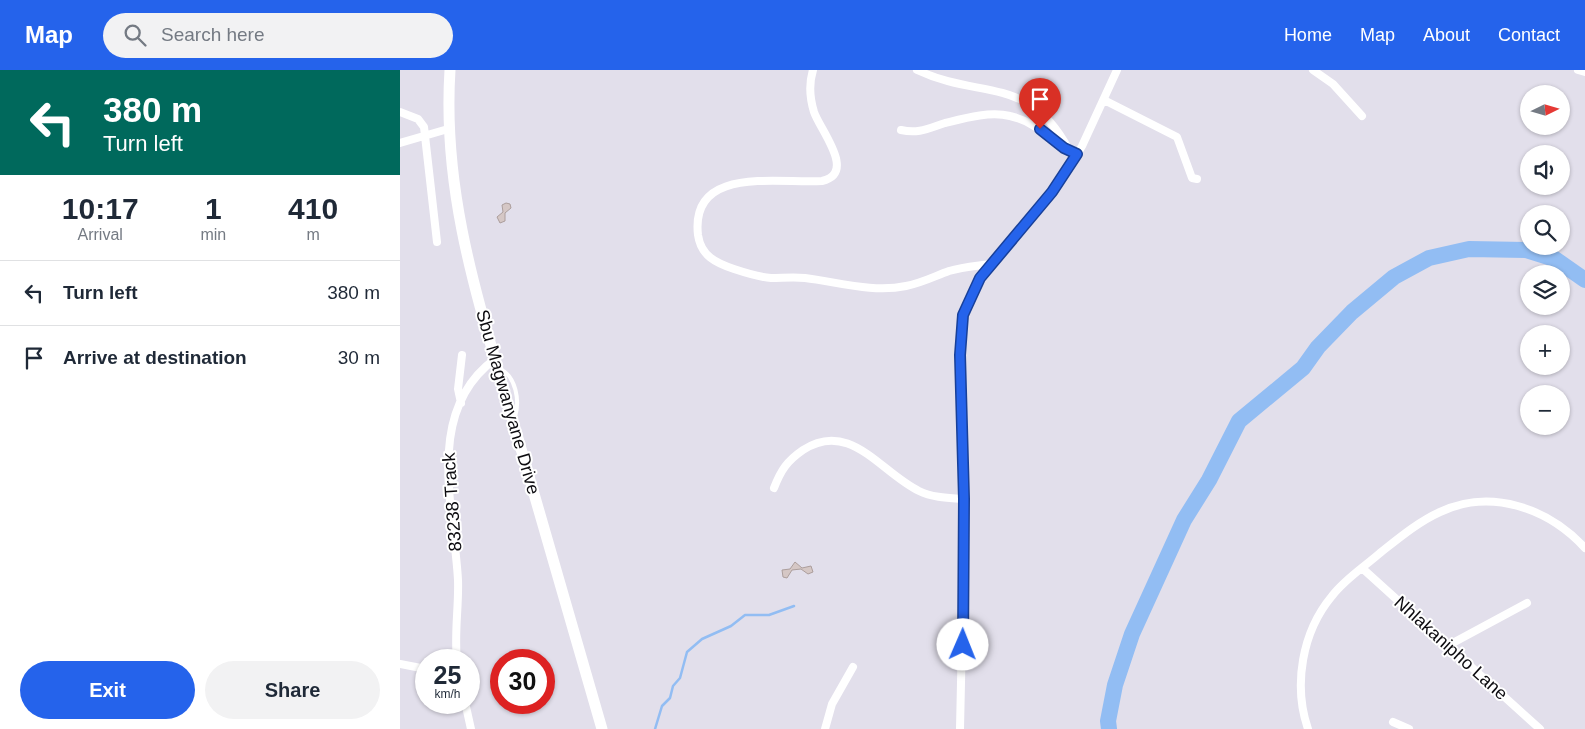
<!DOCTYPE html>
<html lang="en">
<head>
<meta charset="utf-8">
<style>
	body { margin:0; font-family:Helvetica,sans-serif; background:#f2f2f3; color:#1f2937; height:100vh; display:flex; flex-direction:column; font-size:19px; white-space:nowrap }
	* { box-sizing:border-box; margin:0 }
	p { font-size:16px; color:#747a83 }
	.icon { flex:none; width:28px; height:28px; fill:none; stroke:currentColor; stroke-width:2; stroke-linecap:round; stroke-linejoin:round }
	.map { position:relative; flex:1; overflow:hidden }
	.details { display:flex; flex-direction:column; background:#fff; width:400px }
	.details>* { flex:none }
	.hud { background:#00695c; color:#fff; overflow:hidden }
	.needle { width:32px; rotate:85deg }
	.buttons { position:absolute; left:1120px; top:15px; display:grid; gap:10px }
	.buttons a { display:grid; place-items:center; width:50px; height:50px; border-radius:50%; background:#fff; box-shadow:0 1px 4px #0004; font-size:25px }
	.speed { position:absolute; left:15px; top:579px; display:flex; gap:10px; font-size:25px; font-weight:700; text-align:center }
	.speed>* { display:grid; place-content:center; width:65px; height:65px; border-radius:50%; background:#fff; box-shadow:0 1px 4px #0004; line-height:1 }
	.speed small { font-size:12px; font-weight:400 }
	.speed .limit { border:8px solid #d22; background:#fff; color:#111 }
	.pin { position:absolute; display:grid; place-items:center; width:42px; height:42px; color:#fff; margin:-51px -21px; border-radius:50% 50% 50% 0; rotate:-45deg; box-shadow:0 0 5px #0007 }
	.pin .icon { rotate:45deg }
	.me { position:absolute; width:55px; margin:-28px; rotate:1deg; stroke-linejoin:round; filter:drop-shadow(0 0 4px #0008) }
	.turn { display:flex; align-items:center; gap:18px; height:105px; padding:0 20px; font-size:22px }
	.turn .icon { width:65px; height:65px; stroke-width:2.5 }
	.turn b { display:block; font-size:35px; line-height:42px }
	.eta { display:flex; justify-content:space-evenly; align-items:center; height:85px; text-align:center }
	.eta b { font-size:30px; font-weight:600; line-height:35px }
	.button { display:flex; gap:10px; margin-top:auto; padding:10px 20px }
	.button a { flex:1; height:58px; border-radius:30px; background:#2563eb; color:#fff; font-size:20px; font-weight:600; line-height:58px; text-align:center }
	.button a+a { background:#f2f2f3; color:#1f2937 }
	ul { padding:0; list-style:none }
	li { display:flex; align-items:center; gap:15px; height:65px; padding:0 20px; border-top:1px solid #e0e1e3 }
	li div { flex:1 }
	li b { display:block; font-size:19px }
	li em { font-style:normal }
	header { display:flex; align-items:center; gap:30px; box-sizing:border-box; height:70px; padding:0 25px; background:#2563eb; color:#fff }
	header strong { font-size:24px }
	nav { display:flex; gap:28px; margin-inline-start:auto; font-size:18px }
	.search { width:350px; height:45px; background:#f2f2f3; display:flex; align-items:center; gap:12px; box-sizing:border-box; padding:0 18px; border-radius:28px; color:#747a83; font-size:19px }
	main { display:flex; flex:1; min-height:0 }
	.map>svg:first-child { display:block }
</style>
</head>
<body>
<header>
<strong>Map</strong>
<div class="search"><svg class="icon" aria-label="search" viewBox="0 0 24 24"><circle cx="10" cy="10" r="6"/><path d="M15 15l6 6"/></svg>Search here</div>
<nav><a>Home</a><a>Map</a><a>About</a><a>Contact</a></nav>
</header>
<main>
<section class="details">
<div class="hud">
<div class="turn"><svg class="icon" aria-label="left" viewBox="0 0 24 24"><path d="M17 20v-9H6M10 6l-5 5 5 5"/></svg><div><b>380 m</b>Turn left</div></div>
</div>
<div class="eta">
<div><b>10:17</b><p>Arrival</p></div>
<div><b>1</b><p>min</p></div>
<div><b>410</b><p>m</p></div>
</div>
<ul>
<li><svg class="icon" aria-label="left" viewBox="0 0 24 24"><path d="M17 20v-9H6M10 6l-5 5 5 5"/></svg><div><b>Turn left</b></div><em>380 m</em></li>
<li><svg class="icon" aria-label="arrive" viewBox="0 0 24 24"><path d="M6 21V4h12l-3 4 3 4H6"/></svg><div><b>Arrive at destination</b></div><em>30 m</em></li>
</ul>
<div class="button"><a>Exit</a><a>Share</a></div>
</section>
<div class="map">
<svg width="1185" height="659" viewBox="0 0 1185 659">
	<rect width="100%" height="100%" fill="#e2dfeb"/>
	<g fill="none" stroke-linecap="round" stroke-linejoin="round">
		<!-- stream -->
		<path stroke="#92bdf3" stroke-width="2.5" d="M255 659 262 636 270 628 273 616 280 608 287 582 302 569 331 556 345 545H369L394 536"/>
		<!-- river -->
		<path stroke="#92bdf3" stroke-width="16" d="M709 659 708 651 715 615 732 564 784 450 809 410 839 351 903 298 918 277 952 242 994 207 1029 188 1069 179 1126 180 1155 189 1185 210"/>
	</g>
	<!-- building -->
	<path fill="#d5c7c5" stroke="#ac9e9c" d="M106 133 110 134 111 138 105 143V151L100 153 97 147 103 142 102 135Z
		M395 492 402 498 411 496 413 502 408 504 401 499 392 500 387 508 383 507 382 500 390 499Z"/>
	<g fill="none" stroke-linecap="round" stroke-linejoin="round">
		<!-- lane -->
		<path stroke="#fff" stroke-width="4" d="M100 299C116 306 120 331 115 347"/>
		<!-- street -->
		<path stroke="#fff" stroke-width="8" d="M413 0C409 13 410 29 414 42 420 60 457 103 422 111 378 114 290 95 298 165 301 186 316 193 334 199 346 203 359 207 371 208 382 208 394 207 405 208 438 212 473 223 506 216 522 213 535 206 549 201 563 197 577 196 590 194
			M517 0C580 30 629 4 669 80
			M913 0 933 14 962 46
			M1178 0 1185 2
			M704 30 777 67 792 108 797 109
			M0 42 18 49 24 57 37 172
			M501 60C519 64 529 58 545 53 565 48 590 41 610 46 637 52 654 73 677 84
			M0 73 48 59
			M61 333 58 319 62 285
			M374 418C381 400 387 391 403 380 450 349 481 403 519 421 533 428 550 428 565 429
			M962 498 1140 659
			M1049 575 1127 533
			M47 590 56 583
			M57 590C54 564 59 536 58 510 54 437 24 341 95 289
			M0 594 26 599
			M65 632 71 659
			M993 652 1009 659
			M425 659 432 634 453 597
			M560 659 565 429 559 285 563 245 580 208 665 105 682 76 717 0
			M908 659C893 615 902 562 932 526 945 509 964 497 980 483 999 468 1018 452 1040 442 1091 418 1148 438 1185 478"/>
		<!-- secondary -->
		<path stroke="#fff" stroke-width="11" d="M50 0C42 125 79 233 113 351 142 453 172 556 202 659"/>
	</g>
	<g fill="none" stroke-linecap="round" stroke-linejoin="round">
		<defs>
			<path id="route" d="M563 575 564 429 560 285 563 245 580 208 652 122 677 84 664 78 640 59"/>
		</defs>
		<!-- route casing -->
		<use href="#route" stroke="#184099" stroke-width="12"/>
		<!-- route -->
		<use href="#route" stroke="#2563eb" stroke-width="9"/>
	</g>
	<g text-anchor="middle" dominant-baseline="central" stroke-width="4" stroke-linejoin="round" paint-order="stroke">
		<!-- street labels -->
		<g font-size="18" fill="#0d0c10" stroke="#fff">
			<text transform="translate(108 332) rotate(74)">Sbu Magwanyane Drive</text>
			<text transform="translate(52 432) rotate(-94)">83238 Track</text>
			<text transform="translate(1051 578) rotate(42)">Nhlakanipho Lane</text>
		</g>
	</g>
</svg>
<div class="buttons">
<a><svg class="needle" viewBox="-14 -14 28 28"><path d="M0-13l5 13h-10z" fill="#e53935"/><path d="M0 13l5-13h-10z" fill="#747a83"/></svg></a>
<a><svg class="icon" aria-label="sound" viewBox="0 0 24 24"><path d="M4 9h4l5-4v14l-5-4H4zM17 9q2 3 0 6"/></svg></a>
<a><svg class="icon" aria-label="search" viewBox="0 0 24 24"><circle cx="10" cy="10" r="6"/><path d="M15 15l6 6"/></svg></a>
<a><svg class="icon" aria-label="layers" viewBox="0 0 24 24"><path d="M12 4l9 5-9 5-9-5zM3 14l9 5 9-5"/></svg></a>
<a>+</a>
<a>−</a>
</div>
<div class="speed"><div>25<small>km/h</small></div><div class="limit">30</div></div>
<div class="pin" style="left:640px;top:59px;background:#d93025"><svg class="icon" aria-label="arrive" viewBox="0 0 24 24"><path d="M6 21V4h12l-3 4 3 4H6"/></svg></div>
<svg class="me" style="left:563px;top:575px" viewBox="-20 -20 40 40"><circle r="19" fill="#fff"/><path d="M0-13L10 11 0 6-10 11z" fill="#2563eb"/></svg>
</div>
</main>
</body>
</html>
